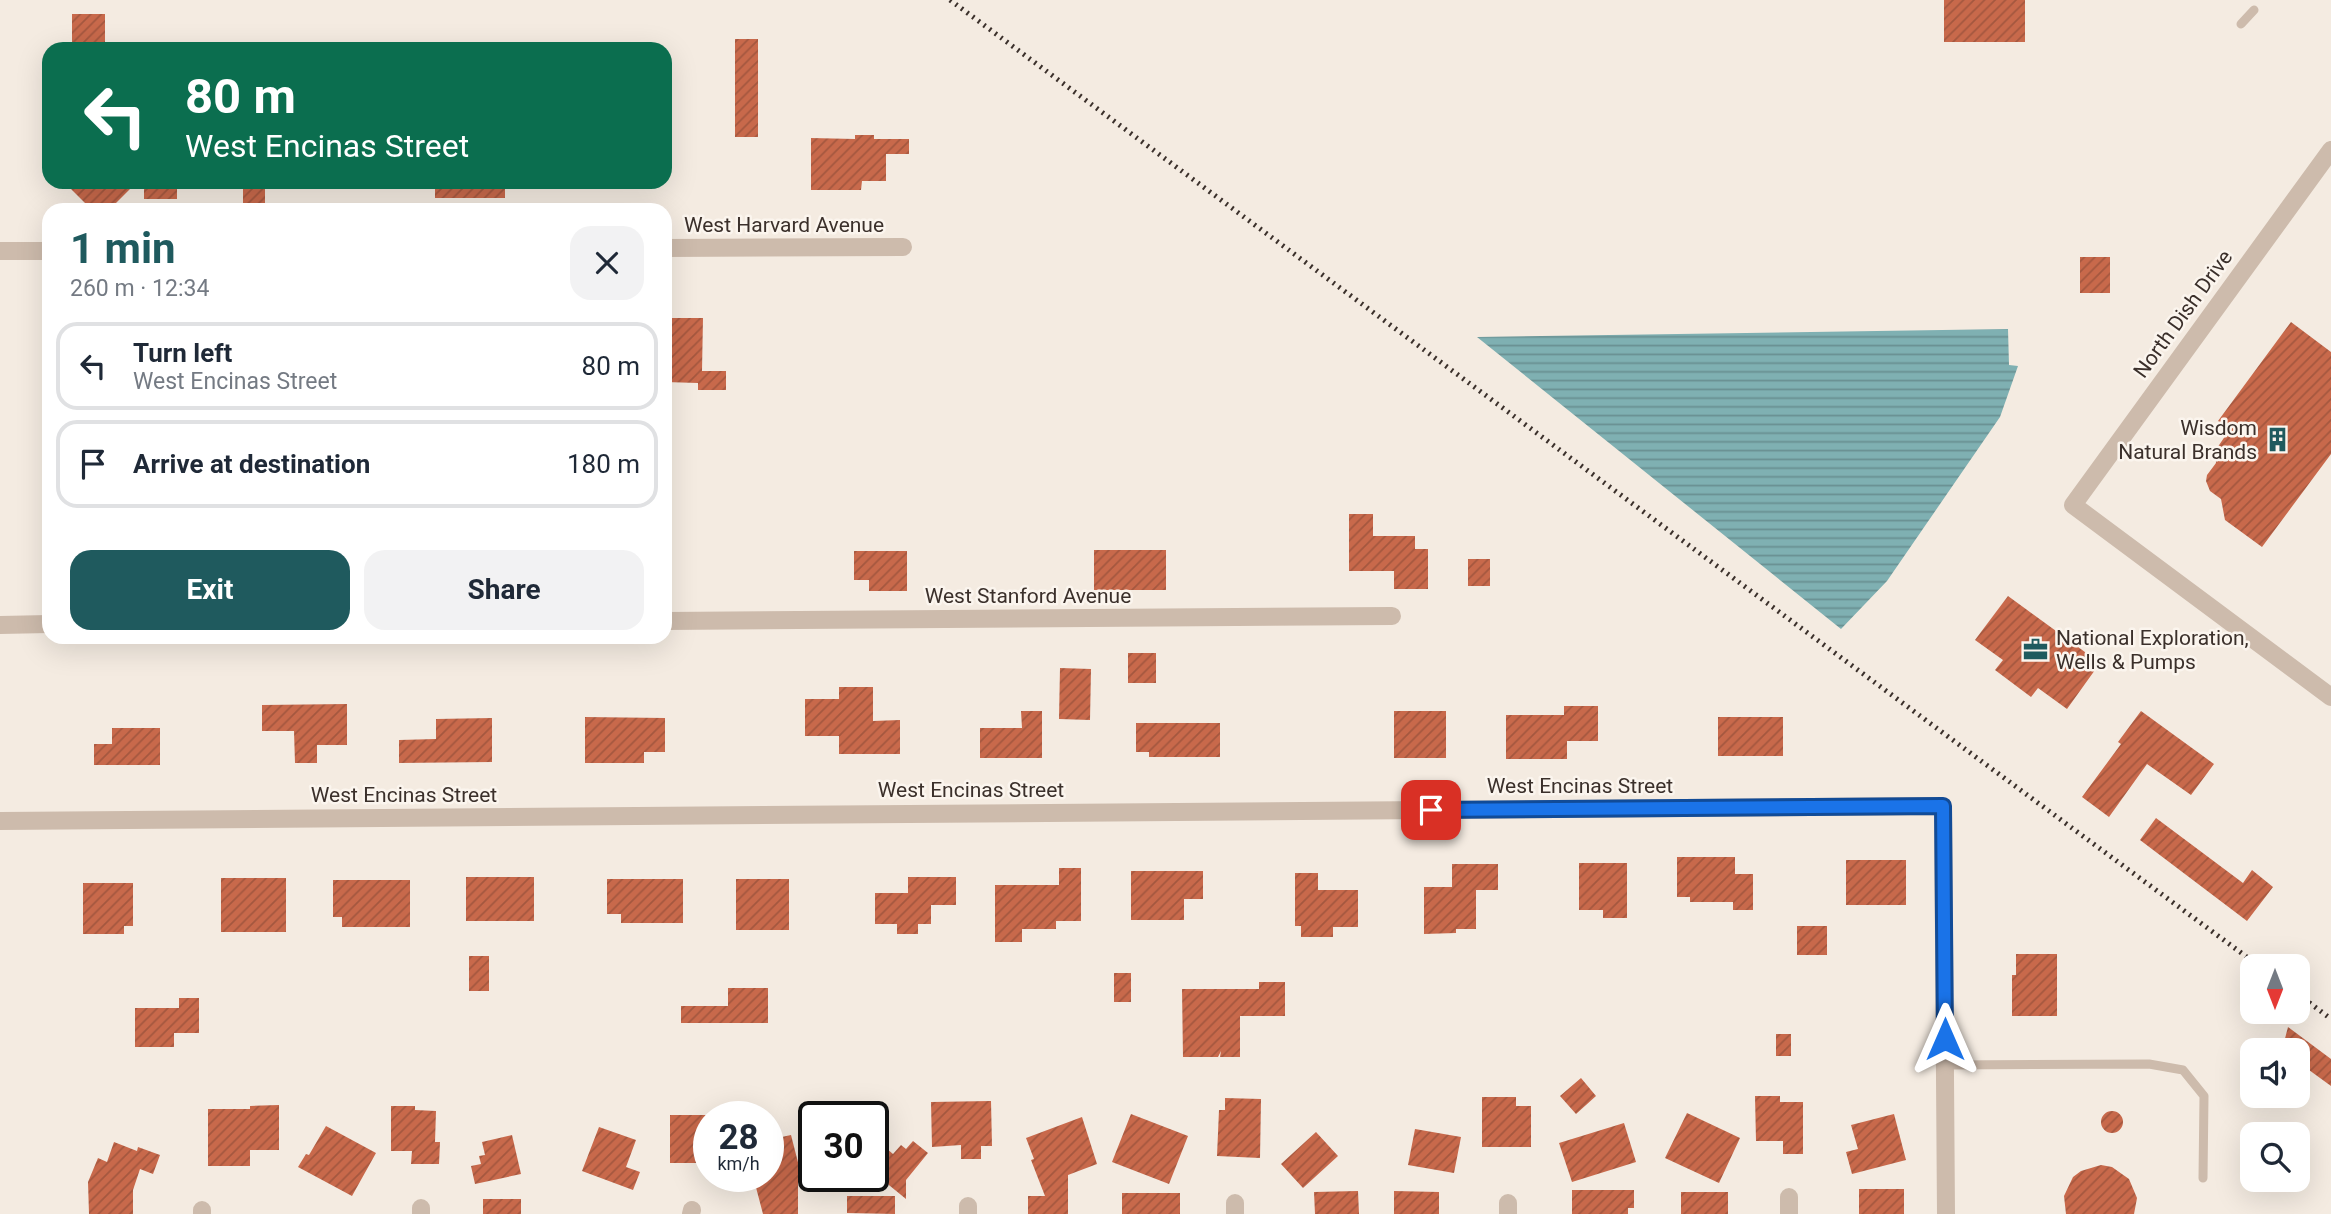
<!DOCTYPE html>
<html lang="en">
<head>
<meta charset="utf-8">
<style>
	body { margin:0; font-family:Roboto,sans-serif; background:#f2f2f3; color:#1f2937; height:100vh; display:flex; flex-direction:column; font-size:26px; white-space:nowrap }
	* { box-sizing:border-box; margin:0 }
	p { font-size:23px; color:#747a83 }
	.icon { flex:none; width:38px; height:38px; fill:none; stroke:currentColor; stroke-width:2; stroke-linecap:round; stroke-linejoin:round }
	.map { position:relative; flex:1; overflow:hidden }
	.sheet { position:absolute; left:42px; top:203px; width:630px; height:441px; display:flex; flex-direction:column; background:#fff; border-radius:21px; box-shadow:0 7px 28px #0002 }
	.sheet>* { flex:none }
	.hud { position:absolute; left:42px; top:42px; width:630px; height:147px; border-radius:21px; box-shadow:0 7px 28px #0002; background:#0b6e4f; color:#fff; overflow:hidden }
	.needle { width:46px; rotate:180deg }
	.buttons { position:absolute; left:2240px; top:954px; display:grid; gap:14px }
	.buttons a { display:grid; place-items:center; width:70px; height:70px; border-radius:14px; background:#fff; box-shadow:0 7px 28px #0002; font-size:35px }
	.speed { position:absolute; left:693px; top:1101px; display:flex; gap:14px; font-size:35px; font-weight:700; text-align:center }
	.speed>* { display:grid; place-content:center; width:91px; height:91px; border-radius:50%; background:#fff; box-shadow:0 7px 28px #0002; line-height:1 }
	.speed small { font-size:18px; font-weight:400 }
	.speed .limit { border:4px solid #111; border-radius:10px; background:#fff; color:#111 }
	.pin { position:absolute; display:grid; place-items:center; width:60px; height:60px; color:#fff; margin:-30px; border-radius:14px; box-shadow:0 4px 10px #0006 }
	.me { position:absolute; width:77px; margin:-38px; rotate:0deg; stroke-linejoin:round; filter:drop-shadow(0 0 5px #0008) }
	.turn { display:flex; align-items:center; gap:24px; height:147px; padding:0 28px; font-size:32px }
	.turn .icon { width:91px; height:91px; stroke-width:2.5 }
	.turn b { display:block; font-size:49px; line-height:60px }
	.round { display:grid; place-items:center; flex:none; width:74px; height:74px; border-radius:21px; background:#f2f2f3 }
	.overview { display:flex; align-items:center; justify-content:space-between; height:119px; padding:0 28px }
	h1 { font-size:42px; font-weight:700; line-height:52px; color:#1f5a5e }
	.action { display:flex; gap:14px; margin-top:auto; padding:14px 28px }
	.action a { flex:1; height:80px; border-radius:21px; background:#1f5a5e; color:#fff; font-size:28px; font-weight:700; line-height:80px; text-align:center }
	.action a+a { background:#f2f2f3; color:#1f2937 }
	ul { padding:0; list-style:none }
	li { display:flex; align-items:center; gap:21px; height:88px; margin:0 14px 10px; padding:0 14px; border:4px solid #e0e1e3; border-radius:21px }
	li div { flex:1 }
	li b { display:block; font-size:26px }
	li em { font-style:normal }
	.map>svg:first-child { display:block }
</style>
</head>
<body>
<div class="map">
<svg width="2331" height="1214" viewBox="0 0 2331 1214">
	<defs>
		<pattern id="water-rules" width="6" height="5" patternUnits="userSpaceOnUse" patternTransform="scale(1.75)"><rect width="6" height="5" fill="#7fb0b2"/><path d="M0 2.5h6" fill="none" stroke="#699091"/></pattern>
		<pattern id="building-hatch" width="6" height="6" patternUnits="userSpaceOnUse" patternTransform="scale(1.75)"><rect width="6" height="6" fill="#c8694b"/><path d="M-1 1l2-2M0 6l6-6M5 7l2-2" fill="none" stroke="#a4573f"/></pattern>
	</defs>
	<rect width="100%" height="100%" fill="#f4ebe1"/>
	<!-- water -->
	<path fill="url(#water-rules)" d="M2008 329 2009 365 2018 366 2000 417 1887 581 1841 629 1477 337Z"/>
	<!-- building -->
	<path fill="url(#building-hatch)" d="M1944 0H2025V42H1944Z
		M72 14H105V49H72Z
		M735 39H758V137H735Z
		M855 135H874V139H909V154H886V181H862L861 190H811V138L855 139Z
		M64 182H137L109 210H92Z
		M144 182H177V199H144Z
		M243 182H265V210H243Z
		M435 182H505V198H435Z
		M2080 257H2110V293H2080Z
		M665 318H703L702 371H726V390H698V383L665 382Z
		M2291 322 2331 352V454L2262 547 2225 520 2221 499 2210 491 2206 481 2207 475 2216 463 2215 451 2230 429 2218 421Z
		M1349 514H1373V536H1415V549H1428V589H1394V571H1349Z
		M1094 550H1166V590H1094Z
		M854 551H907V591H869V580H854Z
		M1468 559H1490V586H1468Z
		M2008 596 2100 663 2067 709 2038 688 2031 697 1995 670 2003 660 1975 640Z
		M1128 653H1156V683H1128Z
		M1060 668 1091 669 1090 720 1059 719Z
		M839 687H873V721L900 720V754H839V736H805V699H839Z
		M347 704V745H317V763H295L294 731H262V705Z
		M1564 706H1598V741H1567V759H1506V715H1564Z
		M1021 711H1042V758H980V728H1022Z
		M1394 711H1446V758H1394Z
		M2141 711 2214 764 2191 795 2147 764 2109 817 2082 797 2121 744 2118 742Z
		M585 717 665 718V752H644V763H585Z
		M1718 717H1783V756H1718Z
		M492 718V762L399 763V740L436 739V719Z
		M1136 723H1220V757H1149V752H1136Z
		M112 728H160V765H94V744H112Z
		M2156 818 2243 883 2252 870 2273 887 2247 921 2140 840Z
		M1677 857H1735V874H1753V910H1733V902H1690V897H1677Z
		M1846 860H1906V905H1846Z
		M1579 863H1627V918H1603V910H1579Z
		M1452 864H1498V890H1476V929H1456V933L1424 934V887H1452Z
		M1059 868H1081V921H1056V929H1022V942H995V885H1059Z
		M1131 871H1203V899H1184V920H1131Z
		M1295 873H1318V890H1358V927H1333V937H1301V926H1295Z
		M466 877H534V921H466Z
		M908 877H956V905H931V924H918V934H897V924H875V893H908Z
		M221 878H286V932H221Z
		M607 879H683V923H621V914H607Z
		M736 879H789V930H736Z
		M333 880H410V927H342V917H333Z
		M83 883H133V926H124V934H83Z
		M1797 926H1827V955H1797Z
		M2016 954H2057V1016H2012V975H2016Z
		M469 956H489V991H469Z
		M1114 973H1131V1002H1114Z
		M1259 982H1285V1016H1240V1057H1220L1221 1051 1218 1057H1183L1182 989H1259Z
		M728 988H768V1023H681V1006H728Z
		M179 998H199V1033H174V1047H135V1008H179Z
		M2288 1027 2331 1059V1086L2298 1062V1050H2282Z
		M1776 1034H1791V1056H1776Z
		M1581 1078 1596 1096 1576 1114 1560 1096Z
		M1755 1096H1780V1102H1803V1154H1783V1141H1756Z
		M1482 1097H1516V1106H1531V1147H1482Z
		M1225 1098 1261 1099 1260 1158 1217 1156 1219 1110H1225Z
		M991 1101 992 1146H981V1159H961V1145L932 1147 931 1102Z
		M279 1105V1150H250V1166H208V1109H250V1106Z
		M391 1106H415V1110L436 1111 435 1142H440L439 1164H411L412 1151H391Z
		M2101 1122a11 11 0 1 1 22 0a11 11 0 1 1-22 0Z
		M1687 1113 1740 1138 1719 1183 1665 1158Z
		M1131 1114 1188 1136 1169 1184 1112 1162Z
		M1894 1114 1906 1160 1852 1174 1846 1152 1858 1149 1851 1125Z
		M670 1115H709V1163H670Z
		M1082 1117 1097 1164 1068 1175V1214H1028V1196H1045L1031 1160 1034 1159 1026 1138Z
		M1624 1123 1636 1162 1572 1182 1559 1143Z
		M326 1126 376 1153 352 1196 298 1167 306 1154 309 1155Z
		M599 1127 636 1140 626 1167 640 1172 633 1190 582 1171Z
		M1415 1129 1461 1137 1454 1173 1408 1165Z
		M1316 1132 1338 1156 1303 1188 1281 1164Z
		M512 1135 521 1174 475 1184 471 1166 481 1164 479 1156 485 1155 482 1142Z
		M791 1135 802 1178 798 1179V1214H763L753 1176H768V1140Z
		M913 1141 928 1153 906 1180V1199L873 1172V1163L886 1148 893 1154 901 1145 906 1149Z
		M114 1142 137 1151 138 1147 160 1155 153 1174 140 1169 133 1190V1214H89L88 1182 98 1158 107 1162Z
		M2101 1165 2112 1167 2129 1179 2137 1198 2134 1214H2066L2064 1196 2073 1177 2081 1171Z
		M1859 1189H1904V1214H1859Z
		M1572 1190H1634V1208H1628V1214H1572Z
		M1358 1191 1359 1214H1315L1314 1192Z
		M1394 1191 1439 1192V1214H1394Z
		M1681 1192H1728V1214H1681Z
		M1122 1193H1180V1214H1122Z
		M847 1196H895V1214L847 1213Z
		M483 1199H521V1214H483Z"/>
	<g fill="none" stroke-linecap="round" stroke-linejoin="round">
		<!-- lane -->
		<path stroke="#cdbbac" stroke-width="9" d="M2241 24 2254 10
			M1945 1065 2149 1064 2183 1070 2204 1096 2203 1178"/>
		<!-- street -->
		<path stroke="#cdbbac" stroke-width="18" d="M2331 150 2073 505 2331 697
			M665 248 903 247
			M0 251H49
			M665 621 1392 616
			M0 625 49 624
			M0 821 1943 806 1946 1214
			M1235 1203V1214
			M1508 1203V1214
			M968 1206V1214
			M202 1214V1210
			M421 1214V1208
			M691 1214 692 1210
			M1789 1214V1197"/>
		<!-- rail -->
		<path stroke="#3b302b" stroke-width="5" stroke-dasharray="2 5" stroke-linecap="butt" d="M950 0 2259 966
			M2298 994 2331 1019"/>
	</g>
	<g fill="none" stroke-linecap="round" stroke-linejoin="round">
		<defs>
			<path id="route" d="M1431 810 1943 806 1945 1039"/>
		</defs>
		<!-- route casing -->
		<use href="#route" stroke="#114b97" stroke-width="18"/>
		<!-- route -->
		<use href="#route" stroke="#1a73e8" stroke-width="12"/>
	</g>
	<!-- icons -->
	<defs>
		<symbol id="building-bare" viewBox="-9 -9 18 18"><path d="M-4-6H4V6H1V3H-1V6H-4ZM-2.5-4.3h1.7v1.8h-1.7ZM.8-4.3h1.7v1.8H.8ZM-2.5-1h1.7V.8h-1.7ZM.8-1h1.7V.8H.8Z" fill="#1f5a5e" stroke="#fbf5ee" stroke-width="2.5" paint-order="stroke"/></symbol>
		<symbol id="office-bare" viewBox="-9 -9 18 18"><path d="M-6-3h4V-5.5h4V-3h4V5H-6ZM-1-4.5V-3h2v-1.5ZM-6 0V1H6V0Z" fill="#1f5a5e" stroke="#fbf5ee" stroke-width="2.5" paint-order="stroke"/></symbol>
	</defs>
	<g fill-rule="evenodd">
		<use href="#building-bare" x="2260" y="422" width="35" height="35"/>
		<use href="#office-bare" x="2018" y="632" width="35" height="35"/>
	</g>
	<g text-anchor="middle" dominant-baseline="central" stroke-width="5" stroke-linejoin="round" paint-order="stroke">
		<!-- street labels -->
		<g font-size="21" fill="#3b302b" stroke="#fbf5ee">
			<text x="784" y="225">West Harvard Avenue</text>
			<text transform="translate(2183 314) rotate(-54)">North Dish Drive</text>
			<text x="1028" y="596">West Stanford Avenue</text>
			<text x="1580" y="786">West Encinas Street</text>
			<text x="971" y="790">West Encinas Street</text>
			<text x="404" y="795">West Encinas Street</text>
		</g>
		<!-- poi labels -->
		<g font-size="21" fill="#3b302b" stroke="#fbf5ee" text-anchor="end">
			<text x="2257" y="428">Wisdom<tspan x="2257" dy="24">Natural Brands</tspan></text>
			<text x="2056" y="638" text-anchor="start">National Exploration,<tspan x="2056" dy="24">Wells &amp; Pumps</tspan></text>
		</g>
	</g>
</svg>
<div class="buttons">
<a><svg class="needle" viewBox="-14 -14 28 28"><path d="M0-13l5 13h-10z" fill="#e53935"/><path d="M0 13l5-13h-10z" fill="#747a83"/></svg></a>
<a><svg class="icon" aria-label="sound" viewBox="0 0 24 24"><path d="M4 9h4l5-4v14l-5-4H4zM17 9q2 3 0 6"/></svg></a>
<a><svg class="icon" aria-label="search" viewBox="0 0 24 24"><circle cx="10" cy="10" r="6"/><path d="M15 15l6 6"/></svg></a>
</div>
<div class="speed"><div>28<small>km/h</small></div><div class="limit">30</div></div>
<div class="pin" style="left:1431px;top:810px;background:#d93025"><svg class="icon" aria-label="arrive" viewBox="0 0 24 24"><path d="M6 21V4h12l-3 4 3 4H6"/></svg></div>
<svg class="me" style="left:1945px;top:1039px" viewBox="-20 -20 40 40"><path d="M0-17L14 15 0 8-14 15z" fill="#1a73e8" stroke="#fff" stroke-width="4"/></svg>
<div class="hud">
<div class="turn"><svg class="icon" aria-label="left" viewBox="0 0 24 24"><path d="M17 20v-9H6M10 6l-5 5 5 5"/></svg><div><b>80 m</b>West Encinas Street</div></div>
</div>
<section class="sheet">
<div class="overview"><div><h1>1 min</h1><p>260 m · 12:34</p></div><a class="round"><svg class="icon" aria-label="close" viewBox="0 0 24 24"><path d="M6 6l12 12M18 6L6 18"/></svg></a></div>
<ul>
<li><svg class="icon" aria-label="left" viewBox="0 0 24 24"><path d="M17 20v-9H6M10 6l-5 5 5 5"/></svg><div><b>Turn left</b><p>West Encinas Street</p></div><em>80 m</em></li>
<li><svg class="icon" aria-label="arrive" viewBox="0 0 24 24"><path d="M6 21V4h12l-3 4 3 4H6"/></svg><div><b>Arrive at destination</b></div><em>180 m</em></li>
</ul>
<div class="action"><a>Exit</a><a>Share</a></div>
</section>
</div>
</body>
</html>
